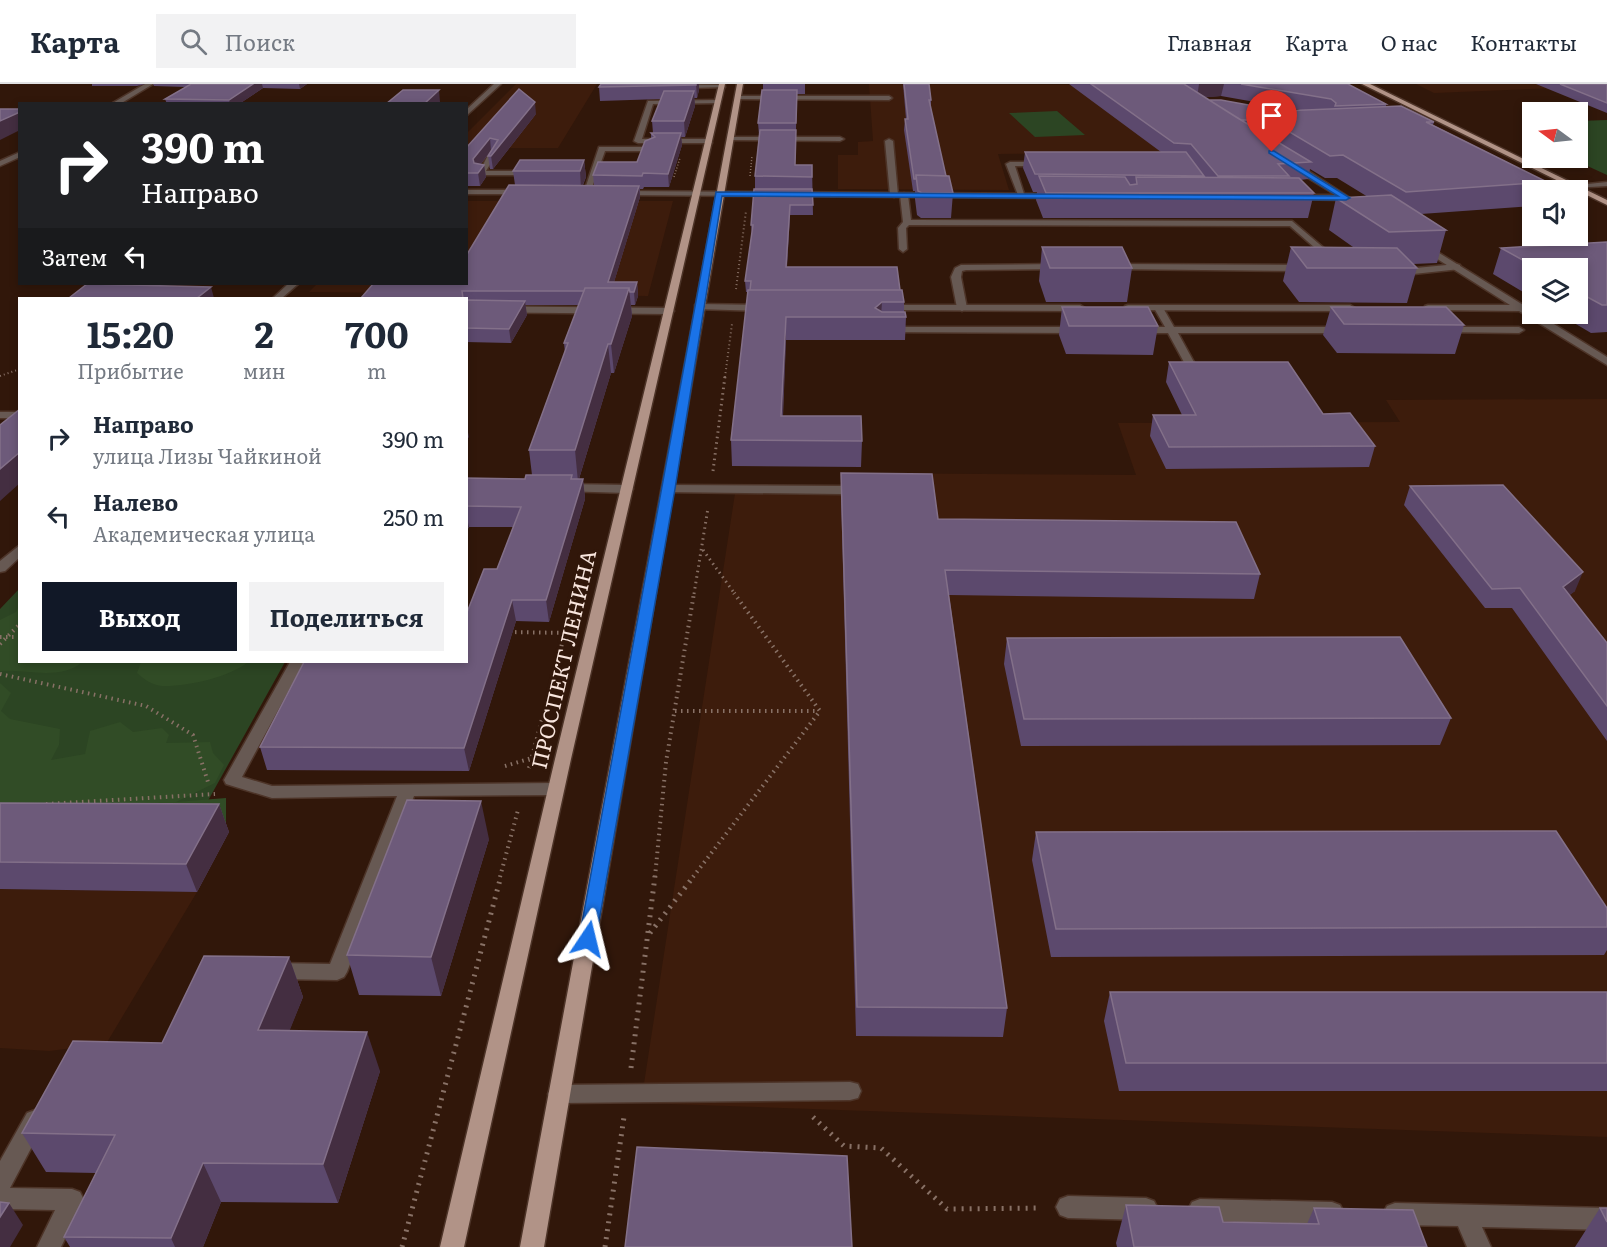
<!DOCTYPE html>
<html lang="ru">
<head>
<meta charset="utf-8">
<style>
	body { margin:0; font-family:Literata,serif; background:#f2f2f3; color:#1f2937; height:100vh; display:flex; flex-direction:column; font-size:22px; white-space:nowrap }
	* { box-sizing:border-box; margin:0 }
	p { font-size:20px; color:#747a83 }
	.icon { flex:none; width:33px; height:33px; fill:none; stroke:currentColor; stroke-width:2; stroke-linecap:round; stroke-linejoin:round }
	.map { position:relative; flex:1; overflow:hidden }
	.details { position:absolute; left:18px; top:213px; width:450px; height:366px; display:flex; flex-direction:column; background:#fff; border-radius:0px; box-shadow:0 3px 9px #0003 }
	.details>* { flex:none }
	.hud { position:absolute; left:18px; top:18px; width:450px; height:183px; border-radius:0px; box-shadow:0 3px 9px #0003; background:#202124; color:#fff; overflow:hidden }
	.needle { width:39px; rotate:285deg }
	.fabs { position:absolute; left:1522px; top:18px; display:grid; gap:12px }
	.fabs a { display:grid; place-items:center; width:66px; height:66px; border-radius:0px; background:#fff; box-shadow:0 3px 9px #0003; font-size:30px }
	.pin { position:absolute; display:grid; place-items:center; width:51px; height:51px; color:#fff; margin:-62px -26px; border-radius:50% 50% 50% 0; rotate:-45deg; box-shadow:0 0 6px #0007 }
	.pin .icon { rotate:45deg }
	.me { position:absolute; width:66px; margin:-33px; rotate:10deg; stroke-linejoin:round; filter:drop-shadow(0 0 4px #0008) }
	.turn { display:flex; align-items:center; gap:21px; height:126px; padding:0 24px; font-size:27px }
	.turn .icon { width:78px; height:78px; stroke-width:2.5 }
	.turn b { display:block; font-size:42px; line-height:51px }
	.then { display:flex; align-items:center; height:57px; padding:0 24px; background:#0003; gap:12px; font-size:22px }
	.eta { display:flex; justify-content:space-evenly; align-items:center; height:102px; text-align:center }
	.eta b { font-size:36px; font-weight:700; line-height:42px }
	.primary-button { display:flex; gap:12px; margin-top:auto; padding:12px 24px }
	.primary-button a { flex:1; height:69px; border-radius:0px; background:#111827; color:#fff; font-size:24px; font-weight:700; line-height:69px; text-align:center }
	.primary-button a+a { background:#f2f2f3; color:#1f2937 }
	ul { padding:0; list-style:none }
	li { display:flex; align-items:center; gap:18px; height:78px; padding:0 24px }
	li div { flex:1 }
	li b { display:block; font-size:22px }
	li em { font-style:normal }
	header { display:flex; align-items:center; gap:36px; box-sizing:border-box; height:84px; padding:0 30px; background:#fff; border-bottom:2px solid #e0e1e3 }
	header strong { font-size:28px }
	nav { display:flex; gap:33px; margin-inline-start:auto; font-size:21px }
	.search { width:420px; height:54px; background:#f2f2f3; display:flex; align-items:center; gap:15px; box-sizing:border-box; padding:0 21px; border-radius:0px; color:#747a83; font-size:22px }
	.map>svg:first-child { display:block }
</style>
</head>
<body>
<header>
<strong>Карта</strong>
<div class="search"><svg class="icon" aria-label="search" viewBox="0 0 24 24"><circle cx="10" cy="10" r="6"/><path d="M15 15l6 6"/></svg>Поиск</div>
<nav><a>Главная</a><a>Карта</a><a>О нас</a><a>Контакты</a></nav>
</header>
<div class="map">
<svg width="1607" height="1163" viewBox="0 0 1607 1163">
	<rect width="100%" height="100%" fill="#31170a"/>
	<!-- built -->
	<path fill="#3d1c0c" d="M516 0H597L558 64H467V49Z
		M869 0 1154 1 1251 68 998 70 1009 106 838 105V71H858V58L873 57Z
		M1416 0H1607V2L1434 9Z
		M467 117H673L648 212 309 208 317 200H466Z
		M1607 315V1053L641 1019 736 403 841 405 840 389 1136 391 1118 339 1400 338 1386 316Z
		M0 805 197 808 106 960 49 967 0 964Z"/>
	<!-- green -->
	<path fill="#2c4523" d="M1057 27 1085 51 1035 53 1009 29Z
		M1607 36V91L1570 74H1578V37Z
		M19 505 20 578H285L194 742 0 740V525Z"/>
	<!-- forest -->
	<path fill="#314c26" d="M19 522 20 578H82C61 597 25 585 0 587V536L16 528Z
		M141 578H248C230 593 186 603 162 602 152 601 145 596 137 589Z
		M0 599 11 609 1 627 10 635 60 645 59 661 51 676 85 670 90 647 120 638 133 648 162 644 169 651 166 659 210 658 213 669 224 681 215 699 176 718 226 714V739L0 733Z"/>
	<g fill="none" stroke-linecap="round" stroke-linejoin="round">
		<defs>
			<path id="lane" d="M145 0H153L120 20H111Z
				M656 0 722 1 725 3 658 5 655 3Z
				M737 12H889L892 14 889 16 735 15Z
				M718 16 720 19 653 20 642 55H709L712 59H638L634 57 648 17Z
				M730 53H840L844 55 840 57 728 56Z
				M889 55 893 57 898 111 894 113 890 111 885 57Z
				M599 63H650L654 65 650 67H605L590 109 583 111Z
				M490 67 497 69 486 87H533L537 89 533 91H478Z
				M20 68V73L0 82V77Z
				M1010 78H1044L1048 80 1044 82H1015L1025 113 1018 111 1006 80Z
				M904 109 908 111 911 136 1292 137 1338 176 1331 178 1290 142 909 141 906 144 907 165 903 168 899 165 898 144 903 138 900 111Z
				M1060 180 1063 181V185L966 186 962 187 961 193 967 224 962 227 957 224 951 193 955 184 961 181Z
				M1114 180 1306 181 1311 184 1306 187 1111 185V181Z
				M1457 180 1460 181V185L1395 192 1390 189 1395 186Z
				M1156 222H1162L1174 243H1343L1348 246 1343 249H1178L1195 280 1190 283 1185 280 1168 249H1136L1131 246 1136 243H1165L1154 224Z
				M887 243H1079L1084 246 1079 249 883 248V244Z
				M1442 243H1519L1524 246 1519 249 1438 248V244Z
				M565 400 627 401 633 405 627 409 561 407V401Z
				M669 401 841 402 847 406 841 410 665 408 663 405Z
				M290 578H304L242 693 272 702 555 699 561 701 563 705 561 709 555 711 414 712 347 888 344 893 337 896 276 895 269 892 266 887 269 882 276 879 330 880 397 712 272 714 226 700 224 696Z
				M850 998 858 1000 861 1007 858 1014 850 1016 559 1019 551 1017 548 1010 551 1003 559 1001Z
				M35 1026 43 1029 46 1036 10 1104 72 1105 80 1108 84 1116 61 1163H37L55 1126 0 1125V1077L27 1029Z
				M1068 1112 1146 1114 1154 1117 1158 1125 1154 1133 1146 1136 1068 1134 1060 1131 1056 1123 1060 1115Z
				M1200 1115 1332 1118 1340 1121 1344 1129 1340 1137 1332 1140 1200 1137 1192 1134 1188 1126 1192 1118Z
				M1395 1119 1607 1124V1146L1482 1143 1491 1163H1467L1458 1142 1395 1141 1387 1138 1383 1130 1387 1122Z"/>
			<path id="street" d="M494 0H501L466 32V26Z
				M1290 79H1296L1350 114 1346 116 1291 115 1290 113 1294 111H1336L1290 83Z
				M1607 98V102L1573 104 1569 102Z
				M466 106H523L527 108 523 110H466Z
				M619 107 1057 110 1061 112 1057 114 616 111V107Z
				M1423 159 1607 273V281L1519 227 1425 226V222L1428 221H1510L1420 164 1419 162Z
				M288 200H298L282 214H273Z
				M698 220 765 221 770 224 765 227 695 225V221Z
				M885 221H1080L1085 224 1080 227 882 226V222Z
				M1128 221H1350L1355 224 1350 227 1125 226V222Z
				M466 222 669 224 674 227 669 230 466 228Z
				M0 328H20V334H0Z
				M20 461V473L5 487 0 488V477Z"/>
			<path id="primary" d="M719 0H725L571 675 464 1163H440L555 675Z
				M737 0H743L544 1163H520Z
				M1362 0H1370L1607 116V121Z"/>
		</defs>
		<!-- lane casing -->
		<use href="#lane" stroke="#4d3428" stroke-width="3"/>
		<!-- street casing -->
		<use href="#street" stroke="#4d3428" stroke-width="3"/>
		<!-- primary casing -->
		<use href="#primary" stroke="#4d3428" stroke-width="3"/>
		<!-- path-far4 -->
		<path stroke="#887166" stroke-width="1.5" stroke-dasharray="1 2" stroke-linecap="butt" d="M750 92 752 72
			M674 93 680 74"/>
		<!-- path-far3 -->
		<path stroke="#887166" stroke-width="2" stroke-dasharray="1 3" stroke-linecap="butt" d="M736 205 746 127
			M0 292 20 285
			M725 293 732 240"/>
		<!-- path-far2 -->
		<path stroke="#887166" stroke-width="3" stroke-dasharray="1.5 4" stroke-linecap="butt" d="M713 387 725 292
			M703 466 735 510
			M694 510 708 424"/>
		<!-- path-far1 -->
		<path stroke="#887166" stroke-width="4" stroke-dasharray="1.5 4.5" stroke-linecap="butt" d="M509 548 567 549
			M0 553H20
			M0 560 20 540
			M0 590 146 622 193 651 208 698
			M675 627H819
			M505 682 532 674
			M529 684 575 511
			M46 720 215 710
			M500 793 518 726
			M655 793 666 678 694 509
			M693 793 820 627 734 509"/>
		<!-- path -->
		<path stroke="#887166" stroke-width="5" stroke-dasharray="2 6" stroke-linecap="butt" d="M650 849 694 792
			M631 984 655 792
			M813 1033 844 1062 881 1064 947 1125 1041 1124
			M402 1163 501 792
			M605 1163 624 1033"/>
		<!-- lane -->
		<use href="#lane" fill="#675953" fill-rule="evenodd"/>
		<!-- street -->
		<use href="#street" fill="#675953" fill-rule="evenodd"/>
		<!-- primary -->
		<use href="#primary" fill="#b19387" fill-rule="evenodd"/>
	</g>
	<!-- wall -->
	<path fill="#5c496d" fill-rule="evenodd" d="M92 0H145L137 2H92Z
		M153 0H307L300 5 263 4 239 20H167L165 15 186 3 154 2Z
		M601 0H699V6L697 14H694L695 22 685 53H681L682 61 669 103H644L643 105H640V113L614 198H637L638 212 635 221H631L632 232 614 289H611L579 395H583L585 415 549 538 516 537 469 687 267 686 260 663 466 578 497 485 513 443H469L466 448V394L525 395 532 391 529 366 565 269 564 259 579 221H525L527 231 511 259 466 258V214H361L466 200 515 101 513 87 584 76 586 93 583 101H594L593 91 637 78 651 55V49H653L652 37 661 15 600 17 599 3Z
		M763 0H805V10H797L795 81H812L813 131H790L787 183 900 206 904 218V228L906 233 905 256H786L783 332 862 357 861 383 732 382 731 356 748 208H746L745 197 752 151 751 141 755 105V92L759 51 758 39 763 6Z
		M903 0H929L931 16V25L946 92 953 109 951 134H921L917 131 915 115V107H913L904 46 905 35H906Z
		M1069 0H1348L1386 20V22L1434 38 1433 41 1547 98 1545 106H1533V122L1421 130 1446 146 1437 179 1413 180 1417 184 1407 219 1299 218 1283 197 1291 163H1353L1329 146 1336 114 1368 113 1337 94H1325L1310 85 1308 95 1300 96 1314 109 1308 134H1043L1036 116 1037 108H1033L1023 84 1025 68H1161ZM1221 12 1300 26 1281 27 1209 16 1205 13Z
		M1536 0H1607V29Z
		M536 30 493 85H490L488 72 492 66H491L481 80 484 81 486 93 480 102H466V64Z
		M1607 158V248L1591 249 1559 230H1578V184H1533V214L1493 190 1501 164Z
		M1042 163 1132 184 1127 218H1046L1039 197Z
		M1062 223 1158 242 1153 271 1066 270 1059 251Z
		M1331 223 1464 241 1455 270 1337 269 1323 251Z
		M1169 278 1323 330 1375 362 1369 383 1166 385 1150 352 1153 331H1182L1166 298Z
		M841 389 938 435 1260 490 1254 515 949 511 1007 924 1003 953 856 952 841 413Z
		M1410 402 1575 507 1569 511 1607 559V657L1512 524H1485L1404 421Z
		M1007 554 1451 634 1440 661 1021 662 1004 580Z
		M0 719 219 720 229 748 197 808 0 805Z
		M1036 748 1607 824V866L1604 871 1051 873 1032 776Z
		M489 755 441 912 359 911 347 871Z
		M289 873 303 913 289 947 380 987 338 1119 221 1118 203 1163H70L64 1153 96 1089 46 1088 22 1049 162 959Z
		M1110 908H1607V1007H1119L1104 937Z
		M1126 1121 1223 1138 1307 1140 1314 1124 1427 1163H1117L1116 1159Z
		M1600 1124H1607V1163H1575Z"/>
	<!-- shaded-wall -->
	<path fill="#442e41" d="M253 0H262L263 4 239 20H230L229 16Z
		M299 0H307L300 5Z
		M696 0H699V6L697 14Z
		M1199 0H1224L1221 12 1197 14Z
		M439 6 440 18 439 20H424Z
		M694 7 695 22 685 53 684 37Z
		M535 18 536 30 493 85 491 72Z
		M20 28V46L0 56V37Z
		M681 49 682 61 669 103 668 90Z
		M490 54 491 66 475 88 473 75Z
		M584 76 586 93 581 105 580 87Z
		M484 81 486 93 480 102 478 89Z
		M639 102 640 113 611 208 608 198Z
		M790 121V131L786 193V183Z
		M637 198 638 212 635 221 634 208Z
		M211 203 214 214H197Z
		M629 204 632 232 614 289 611 260Z
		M525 217 527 231 511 259 509 245Z
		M882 218 881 233 875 224Z
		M786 233V256L781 357V332Z
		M608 260 611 289 578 398 575 366Z
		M466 339 469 353 466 357Z
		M20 368V399L0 417V385Z
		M583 395 585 415 549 538 546 516Z
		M466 430 469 443 466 448Z
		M1583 488 1575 507 1555 523 1563 503Z
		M512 516 516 537 469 687 464 664Z
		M481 717 489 755 441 912 431 873Z
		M219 720 229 748 197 808 186 780Z
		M289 873 303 913 274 986 258 946Z
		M367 948 380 987 338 1119 323 1080Z
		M203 1079 221 1118 203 1163H175L171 1154Z
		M9 1119 23 1141 10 1163H0V1133Z"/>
	<!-- building -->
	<path fill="#6d5a7a" stroke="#837089" stroke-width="1.5" d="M191 0H253L229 16 165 15Z
		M601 0H696V1L599 3Z
		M904 0H929L931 16H929L946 92 916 91V95H914L905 35H908Z
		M1091 0H1184L1236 33 1311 78 1278 80 1289 92H1218L1191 60 1174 59Z
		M1241 0H1348L1386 20 1335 22 1336 19 1331 15Z
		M1560 0H1607V19Z
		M519 5 535 18 491 72H488L498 56 490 54 473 75 474 79 484 81 478 89H466V64Z
		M403 6H439L424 20H386Z
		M762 6H797L796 39H758Z
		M664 7H694L684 37H652Z
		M1209 16H1221L1281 27 1256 28 1254 36H1241Z
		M1401 22 1434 38H1426L1547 98 1406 108 1343 71 1330 72 1256 28Z
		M0 25H20V28L0 37Z
		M760 46H796L795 81H812V93L755 92Z
		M651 49H681L668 90 643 89 642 92 593 91 598 78H637L645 57 655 53Z
		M1025 68H1186L1204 92 1035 90Z
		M520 76H584L580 87H513Z
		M916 91 949 92 953 109H922L918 107Z
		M1039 92 1125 93 1130 101 1137 100 1136 93 1299 94 1314 109H1046Z
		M509 101 639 102 608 198H637L634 208H630L629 204H585L584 207H462L463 214H361L373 200H466V172Z
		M754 105H812L813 121H790L786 183H897L900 206H750L751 197H745L753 141H751Z
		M1391 111 1446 146 1389 148 1336 114Z
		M1607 158V221H1602L1578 208V184H1537L1501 164Z
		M1042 163H1122L1132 184H1050Z
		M1291 163 1397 164 1417 184H1307Z
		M87 200 211 203 197 214H69Z
		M585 204H629L611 260H608L575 366H529L568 259H564Z
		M748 206H902L904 218H882L875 224 882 228H905L906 233H786L781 332H861L862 357 731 356Z
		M466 216 525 217 509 245 466 244Z
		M1062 223H1148L1158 242H1069Z
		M1331 223H1446L1464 241 1344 240Z
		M1169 278H1288L1323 330 1350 329 1375 362 1169 363 1153 331H1196Z
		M20 325V368L0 385V341Z
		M841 389 932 390 938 435 1236 438 1260 490 945 486 1007 924 857 923Z
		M526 391H572L571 395H583L546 516H512L464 664 260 663 304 578H466V531L484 485H497L521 423 466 422V394L525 395Z
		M1503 401 1583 488 1563 503 1607 559V622L1520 504 1492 505 1410 402Z
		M1400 553 1451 634 1024 635 1007 554Z
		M407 716 481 717 431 873 347 871Z
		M0 719 219 720 186 780 0 778Z
		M1556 747 1607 824V843L1056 845 1036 748Z
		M204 872 289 873 258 946 367 948 323 1080 203 1079 171 1154 64 1153 115 1051 22 1049 73 957 162 959Z
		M1110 908H1607V979H1126Z
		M637 1063 847 1072 852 1163H625Z
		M0 1118 9 1119 0 1133Z
		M1126 1121 1219 1123 1223 1138 1319 1140 1314 1124 1413 1126 1427 1163H1134Z
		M1600 1124H1607V1138Z"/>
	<!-- route -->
	<path fill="#1a73e8" stroke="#114b97" stroke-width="1.5" d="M1269 67H1274L1350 114 1346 116 722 112 675 405 596 855 594 859H581L579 855 716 108 1338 112 1269 69Z"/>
	<g text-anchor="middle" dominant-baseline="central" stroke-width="6" stroke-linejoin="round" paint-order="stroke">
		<!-- street labels -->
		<g font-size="21" fill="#f9e6de" stroke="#31170a">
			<text transform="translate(562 575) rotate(-77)">ПРОСПЕКТ ЛЕНИНА</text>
		</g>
	</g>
</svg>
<div class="fabs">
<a><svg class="needle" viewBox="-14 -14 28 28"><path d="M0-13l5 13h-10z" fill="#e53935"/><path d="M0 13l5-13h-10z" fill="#747a83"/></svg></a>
<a><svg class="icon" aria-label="sound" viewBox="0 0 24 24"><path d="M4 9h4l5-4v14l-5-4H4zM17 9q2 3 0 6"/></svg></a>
<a><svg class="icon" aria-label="layers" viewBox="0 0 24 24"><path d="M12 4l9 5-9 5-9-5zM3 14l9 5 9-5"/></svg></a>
</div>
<div class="pin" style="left:1272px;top:68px;background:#d93025"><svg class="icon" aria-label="arrive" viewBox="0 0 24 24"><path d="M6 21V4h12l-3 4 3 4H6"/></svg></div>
<svg class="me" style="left:588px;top:855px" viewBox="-20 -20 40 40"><path d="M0-17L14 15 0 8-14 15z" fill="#1a73e8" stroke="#fff" stroke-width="4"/></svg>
<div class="hud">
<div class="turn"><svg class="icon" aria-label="right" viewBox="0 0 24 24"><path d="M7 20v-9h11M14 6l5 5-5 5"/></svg><div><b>390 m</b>Направо</div></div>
<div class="then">Затем<svg class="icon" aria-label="left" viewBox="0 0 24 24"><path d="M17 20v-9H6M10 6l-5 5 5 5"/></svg></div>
</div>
<section class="details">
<div class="eta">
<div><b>15:20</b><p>Прибытие</p></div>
<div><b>2</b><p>мин</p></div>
<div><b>700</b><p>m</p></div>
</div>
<ul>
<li><svg class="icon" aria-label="right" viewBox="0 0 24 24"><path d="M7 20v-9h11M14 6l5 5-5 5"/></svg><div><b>Направо</b><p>улица Лизы Чайкиной</p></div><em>390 m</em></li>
<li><svg class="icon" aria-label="left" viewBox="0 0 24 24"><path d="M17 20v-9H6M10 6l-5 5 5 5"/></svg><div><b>Налево</b><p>Академическая улица</p></div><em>250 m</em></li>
</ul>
<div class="primary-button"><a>Выход</a><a>Поделиться</a></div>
</section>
</div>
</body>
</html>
